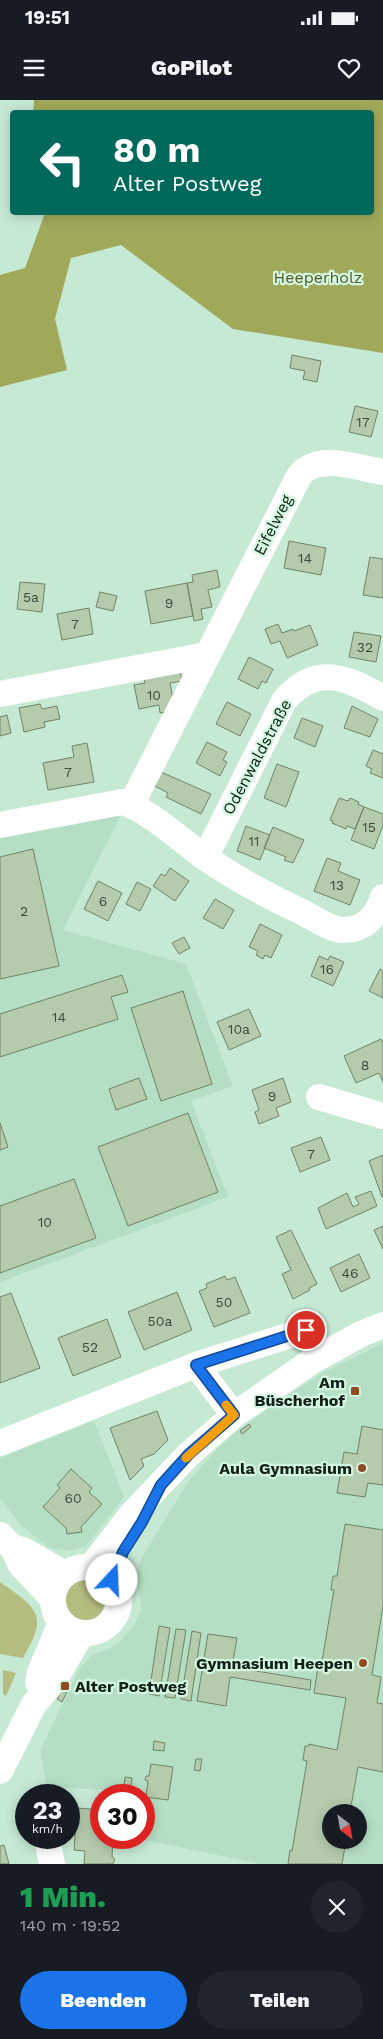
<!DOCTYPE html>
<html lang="de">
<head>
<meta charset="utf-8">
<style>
	body { margin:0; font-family:"Work Sans",sans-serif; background:#20242c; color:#f1f3f6; height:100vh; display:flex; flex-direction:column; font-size:19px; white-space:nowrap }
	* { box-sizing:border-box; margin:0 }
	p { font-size:16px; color:#9ea1a6 }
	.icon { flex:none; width:28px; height:28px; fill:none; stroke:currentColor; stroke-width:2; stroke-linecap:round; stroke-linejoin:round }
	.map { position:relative; height:1764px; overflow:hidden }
	.drawer { display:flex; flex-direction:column; background:#171b24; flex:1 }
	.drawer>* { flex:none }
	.banner { position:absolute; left:10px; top:10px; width:364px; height:105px; border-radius:5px; box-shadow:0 2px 12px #0003; background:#00695c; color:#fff; overflow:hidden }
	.needle { width:32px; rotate:149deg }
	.buttons { position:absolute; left:322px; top:1704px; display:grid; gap:10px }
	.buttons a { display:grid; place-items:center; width:45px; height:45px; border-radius:50%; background:#171b24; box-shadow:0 2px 12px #0003; font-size:25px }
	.speed { position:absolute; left:15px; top:1684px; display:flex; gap:10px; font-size:25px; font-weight:700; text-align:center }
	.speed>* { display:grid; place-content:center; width:65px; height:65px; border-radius:50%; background:#171b24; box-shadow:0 2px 12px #0003; line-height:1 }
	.speed small { font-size:12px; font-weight:400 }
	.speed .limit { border:8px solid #d22; background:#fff; color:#111 }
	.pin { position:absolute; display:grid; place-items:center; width:42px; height:42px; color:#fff; margin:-21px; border:2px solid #fff; border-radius:50%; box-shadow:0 1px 5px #0007 }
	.me { position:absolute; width:55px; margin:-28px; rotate:20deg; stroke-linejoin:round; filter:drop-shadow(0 0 4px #0008) }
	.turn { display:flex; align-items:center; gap:18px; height:105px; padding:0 20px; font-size:22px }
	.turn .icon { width:65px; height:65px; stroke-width:2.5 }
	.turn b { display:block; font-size:35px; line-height:42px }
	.round { display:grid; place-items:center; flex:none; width:52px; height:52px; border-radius:26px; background:#20242c }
	.overview { display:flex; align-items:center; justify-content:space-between; height:85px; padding:0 20px }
	h1 { font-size:30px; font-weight:800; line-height:38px; color:#1e9e55 }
	.cta { display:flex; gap:10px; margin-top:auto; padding:10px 20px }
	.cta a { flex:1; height:58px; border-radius:30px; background:#1a73e8; color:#fff; font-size:20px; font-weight:800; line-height:58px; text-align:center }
	.cta a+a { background:#20242c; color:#f1f3f6 }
	.status { display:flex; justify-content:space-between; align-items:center; height:35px; padding:0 25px; background:#171b24; direction:ltr }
	.status svg { height:14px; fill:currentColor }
	header { display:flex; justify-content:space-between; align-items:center; height:65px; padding:0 20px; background:#171b24; font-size:22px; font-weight:800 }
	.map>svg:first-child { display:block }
</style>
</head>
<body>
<div class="status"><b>19:51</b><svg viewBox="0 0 49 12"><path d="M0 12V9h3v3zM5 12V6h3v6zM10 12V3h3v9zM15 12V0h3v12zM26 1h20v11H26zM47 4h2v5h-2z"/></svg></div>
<header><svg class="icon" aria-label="menu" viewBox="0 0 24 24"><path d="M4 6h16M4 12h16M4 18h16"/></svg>GoPilot<svg class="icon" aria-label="heart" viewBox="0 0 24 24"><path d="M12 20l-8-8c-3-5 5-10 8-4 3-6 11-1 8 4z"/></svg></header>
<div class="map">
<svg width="383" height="1764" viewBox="0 0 383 1764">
	<rect width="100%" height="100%" fill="#c6e9d4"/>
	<!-- built -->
	<path fill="#b5dfc5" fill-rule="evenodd" d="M122 713 63 830 186 864 233 986 191 1001 228 1097 0 1182V736Z
		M383 1243V1764H261L135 1738H144V1695H114L106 1690 47 1687 40 1651 79 1569 92 1555 107 1550 120 1541 134 1526 141 1509 137 1472 142 1457 188 1382 216 1350 236 1332 280 1300 326 1271ZM331 1712H359V1740H331Z
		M94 1321 124 1397 86 1446 70 1451 54 1449 47 1446 22 1426 0 1399V1358Z"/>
	<!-- green -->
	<path fill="#b4bc7f" d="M63 1500a21 21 0 1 1 42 0a21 21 0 1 1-42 0Z
		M0 1482C13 1492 40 1506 37 1525 36 1536 28 1548 23 1558L0 1554Z
		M3 1570 16 1573 6 1596 3 1594Z"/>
	<!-- forest -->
	<path fill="#a0a95a" d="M34 0H383V253L233 229 121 145 71 158 55 219 67 270 0 287V175L25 168 45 113 371 112V12H33Z"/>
	<!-- building -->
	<path fill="#b5cbad" stroke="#708367" d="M292 255 321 261 317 282 303 279 305 271 290 268Z
		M355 306 378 311 371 337 349 332Z
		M289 441 326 448 321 475 284 468Z
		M370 457 383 459V498L363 495Z
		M217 470 220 487 208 490 212 507 201 509 203 519 194 521 187 483 193 482 192 475Z
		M20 482 45 484 42 512 17 509Z
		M187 483 193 516 151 524 145 491Z
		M100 492 117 496 113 511 96 507Z
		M89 508 93 534 62 540 57 514Z
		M278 524 282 533 293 529 294 531 310 525 318 545 287 558 280 541 271 544 265 529Z
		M354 532 381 536 376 562 349 557Z
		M249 557 273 569 266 583 262 581 258 589 238 579Z
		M180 571 182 581 170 583 175 610 160 613 159 605 139 609 134 585 145 583 144 579Z
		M227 602 251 614 240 636 216 624Z
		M40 604 42 609 57 606 60 619 44 622 45 627 24 632 19 608Z
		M352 606 378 619 370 637 344 628Z
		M7 615 11 633 0 636V617Z
		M302 618 323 626 315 647 294 638Z
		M207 642 227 652 223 660 227 662 220 676 196 663Z
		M87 643 94 682 48 690 43 663 74 657 72 646Z
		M373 650 383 654V678L370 673 372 669 366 666Z
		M277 664 299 672 286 707 264 698Z
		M161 672 211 694 201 714 166 697 168 693 155 686Z
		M339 698 348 701 350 698 359 702 358 704 364 707 355 729 347 726 346 729 332 723 333 721 330 720Z
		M364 707 383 714V725L374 749 351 740Z
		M246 726 270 735 260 760 237 751Z
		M273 727 304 740 293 763 284 760 286 757 264 748Z
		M33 749 59 866 0 879V757Z
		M327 758 341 763 338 771 360 780 350 805 314 791Z
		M170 768 189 781 175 801 153 786 161 774 165 776Z
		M98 781 122 793 108 821 84 809Z
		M137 782 151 789 140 811 126 804Z
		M215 799 234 810 223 829 203 818Z
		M260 824 282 835 271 858 265 855 263 859 256 855 258 851 249 847Z
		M184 837 190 848 179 854 172 843Z
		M319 856 328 860 330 856 344 862 333 886 311 876Z
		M380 869 383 871V898L369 891Z
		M122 875 128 892 111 897 118 919 0 957V914Z
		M183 891 212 984 161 1001 131 908Z
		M249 909 261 936 229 950 217 922Z
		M381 939 383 944V982L379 973 356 983 344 956Z
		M139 978 147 999 116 1010 109 989Z
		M283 978 291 1002 276 1008 279 1016 259 1024 255 1012 259 1010 252 990Z
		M188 1013 218 1092 128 1126 98 1047Z
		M0 1023 8 1047 0 1050Z
		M321 1037 330 1060 300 1072 291 1048Z
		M383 1055V1097H382L369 1061Z
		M74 1079 96 1138 0 1173V1106Z
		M371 1091 377 1106 326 1129 318 1108 347 1093 353 1107 359 1104 355 1097Z
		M383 1126V1149L374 1130Z
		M291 1130 317 1184 309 1188 310 1190 293 1199 282 1174 291 1170 276 1137Z
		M359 1154 370 1178 341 1192 330 1168Z
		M225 1176 227 1180 235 1177 250 1213 214 1227 199 1191 207 1188 206 1184Z
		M177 1192 192 1230 144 1250 128 1212Z
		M11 1193 40 1268 0 1283V1197Z
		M107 1219 121 1257 73 1276 58 1238Z
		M157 1311 168 1340 154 1354 141 1359 144 1366 130 1380 110 1328Z
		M249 1324 251 1327 242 1334 240 1331Z
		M362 1326 383 1330V1385L368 1383 365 1397 337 1393 344 1352 357 1354Z
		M71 1369 92 1388 89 1392 102 1404 81 1427 82 1432 67 1434 66 1428 43 1407 60 1388 57 1385Z
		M345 1424 383 1430V1506L372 1575 381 1577 377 1603 383 1604V1672L358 1667 350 1712H331V1740H346L342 1764H288L290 1750 292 1751 307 1661 303 1660 305 1646H309V1644L337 1650 346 1598 314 1593 318 1566 321 1567 334 1490H331L332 1482 333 1476H337Z
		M159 1526 170 1528 159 1596 149 1594Z
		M176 1529 186 1530 175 1598 165 1597Z
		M192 1531 201 1533 191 1601 181 1599Z
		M208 1534 237 1538 232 1567 311 1580 310 1590 230 1577 226 1606 197 1601Z
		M62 1590 67 1592 62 1602 57 1599Z
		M154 1641 165 1643 164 1651 153 1650Z
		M196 1659H202L200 1671 194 1670Z
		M151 1664 173 1667 168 1700 146 1697 148 1681 145 1680 146 1676H149Z
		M125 1677 132 1678 130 1693 123 1692Z
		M77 1708 101 1710V1738H113L112 1757 115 1759 113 1764H84L85 1751 74 1750Z
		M4 1745 9 1764H0V1746Z"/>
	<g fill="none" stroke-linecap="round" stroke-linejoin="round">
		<!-- minor -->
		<path stroke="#fff" stroke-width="26" d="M0 594 207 555
			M131 705 299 376C318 352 357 368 383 372
			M0 725 122 702C148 709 184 743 207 759 238 780 270 797 304 813 315 819 330 829 342 830 364 831 377 816 383 797
			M205 758 284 601C315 563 347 577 383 598
			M319 997 383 1016
			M196 1265 234 1315
			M0 1343 196 1265 306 1230
			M0 1435 12 1447 21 1465 53 1499
			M12 1447 25 1451 65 1474
			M53 1500a33 33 0 1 1 66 0a33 33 0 1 1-66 0Z
			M91 1467 132 1414 189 1354 234 1315 312 1261 361 1234 383 1225
			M38 1582 40 1572 61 1523
			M0 1671 34 1604 54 1581 82 1533
			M47 1738 52 1764"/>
	</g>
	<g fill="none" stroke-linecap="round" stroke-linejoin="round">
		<defs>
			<path id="route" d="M112 1480 123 1452 142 1422 161 1385 189 1354 234 1315 196 1265 306 1230"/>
		</defs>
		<!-- route casing -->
		<use href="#route" stroke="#114b97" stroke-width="12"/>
		<!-- route -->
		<use href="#route" stroke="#1a73e8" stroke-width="9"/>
		<!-- slow -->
		<path stroke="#f59e0b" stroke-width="9" d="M186 1358 234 1315 226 1305"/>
	</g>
	<!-- markers -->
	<g fill="#914b23" stroke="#d3f7e1" stroke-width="2">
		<rect x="350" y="1286" width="10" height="10" rx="2.5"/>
		<circle cx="362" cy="1368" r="5"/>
		<circle cx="363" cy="1563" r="5"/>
		<rect x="60" y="1581" width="10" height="10" rx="2.5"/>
	</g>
	<g text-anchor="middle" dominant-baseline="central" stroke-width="4.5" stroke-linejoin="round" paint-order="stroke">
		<!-- number labels -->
		<g font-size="14" fill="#3c4c3e">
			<text x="363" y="322">17</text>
			<text x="305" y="458">14</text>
			<text x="31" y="497">5a</text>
			<text x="169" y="503">9</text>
			<text x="75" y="524">7</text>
			<text x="365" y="547">32</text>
			<text x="154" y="595">10</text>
			<text x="68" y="672">7</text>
			<text x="369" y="727">15</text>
			<text x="254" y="741">11</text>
			<text x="337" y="785">13</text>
			<text x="103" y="801">6</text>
			<text x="24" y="811">2</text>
			<text x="327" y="869">16</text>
			<text x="59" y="917">14</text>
			<text x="239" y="929">10a</text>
			<text x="365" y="965">8</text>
			<text x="272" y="996">9</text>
			<text x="311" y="1054">7</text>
			<text x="45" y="1122">10</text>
			<text x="350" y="1173">46</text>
			<text x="224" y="1202">50</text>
			<text x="160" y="1221">50a</text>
			<text x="90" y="1247">52</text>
			<text x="73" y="1398">60</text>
		</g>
		<!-- park labels -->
		<g font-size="16" fill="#545a20" stroke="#d3f7e1">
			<text x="318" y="177">Heeperholz</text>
		</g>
		<!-- street labels -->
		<g font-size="16" fill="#132119" stroke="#d3f7e1">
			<text transform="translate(273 425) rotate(-63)">Eifelweg</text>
			<text transform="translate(257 657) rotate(-62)">Odenwaldstraße</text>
		</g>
		<!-- poi labels -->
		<g font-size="16" font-weight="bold" fill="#132119" stroke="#d3f7e1" text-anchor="end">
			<text x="345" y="1282">Am<tspan x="345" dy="18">Büscherhof</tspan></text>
			<text x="352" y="1368">Aula Gymnasium</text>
			<text x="353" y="1563">Gymnasium Heepen</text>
			<text x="75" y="1586" text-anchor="start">Alter Postweg</text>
		</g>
	</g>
</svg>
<div class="buttons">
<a><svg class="needle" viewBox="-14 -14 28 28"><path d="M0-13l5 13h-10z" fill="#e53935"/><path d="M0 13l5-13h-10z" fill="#9ea1a6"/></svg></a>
</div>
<div class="speed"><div>23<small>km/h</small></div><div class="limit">30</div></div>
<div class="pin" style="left:306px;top:1230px;background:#d93025"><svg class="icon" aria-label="arrive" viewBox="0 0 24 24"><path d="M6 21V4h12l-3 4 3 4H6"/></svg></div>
<svg class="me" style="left:112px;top:1480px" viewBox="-20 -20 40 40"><circle r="19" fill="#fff"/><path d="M0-13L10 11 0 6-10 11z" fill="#1a73e8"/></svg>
<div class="banner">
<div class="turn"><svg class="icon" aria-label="left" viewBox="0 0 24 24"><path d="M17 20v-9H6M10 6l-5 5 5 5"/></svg><div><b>80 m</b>Alter Postweg</div></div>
</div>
</div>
<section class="drawer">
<div class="overview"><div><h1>1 Min.</h1><p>140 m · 19:52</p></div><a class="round"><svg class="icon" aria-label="close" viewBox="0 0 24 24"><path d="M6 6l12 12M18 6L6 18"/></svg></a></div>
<div class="cta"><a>Beenden</a><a>Teilen</a></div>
</section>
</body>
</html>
